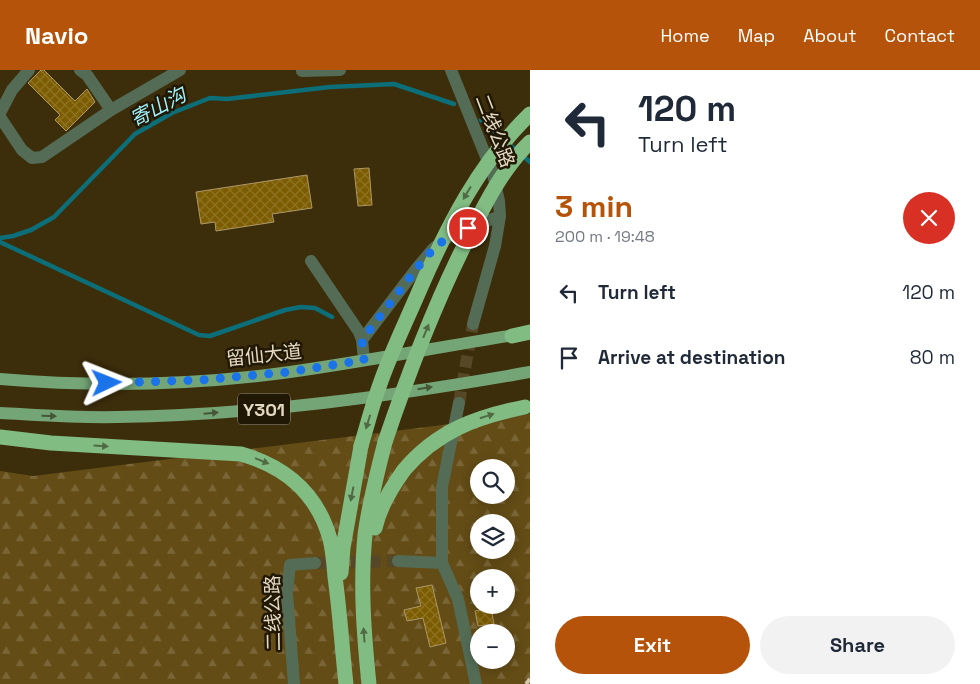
<!DOCTYPE html>
<html lang="en">
<head>
<meta charset="utf-8">
<style>
	body { margin:0; font-family:"Space Grotesk","Noto Sans SC",sans-serif; background:#f2f2f3; color:#1f2937; height:100vh; display:flex; flex-direction:column; font-size:19px; white-space:nowrap }
	* { box-sizing:border-box; margin:0 }
	p { font-size:16px; color:#747a83 }
	.icon { flex:none; width:28px; height:28px; fill:none; stroke:currentColor; stroke-width:2; stroke-linecap:round; stroke-linejoin:round }
	.map { position:relative; flex:1; overflow:hidden }
	.panel { display:flex; flex-direction:column; background:#fff; width:450px }
	.panel>* { flex:none }
	.top-card { background:#fff; color:#1f2937; overflow:hidden }
	.controls { position:absolute; left:470px; top:389px; display:grid; gap:10px }
	.controls a { display:grid; place-items:center; width:45px; height:45px; border-radius:50%; background:#fff; box-shadow:0 2px 12px #0003; font-size:25px }
	.pin { position:absolute; display:grid; place-items:center; width:42px; height:42px; color:#fff; margin:-21px; border:2px solid #fff; border-radius:50%; box-shadow:0 1px 5px #0007 }
	.me { position:absolute; width:55px; margin:-28px; rotate:88deg; stroke-linejoin:round; filter:drop-shadow(0 0 4px #0008) }
	.turn { display:flex; align-items:center; gap:18px; height:105px; padding:0 25px; font-size:22px }
	.turn .icon { width:65px; height:65px; stroke-width:2.5 }
	.turn b { display:block; font-size:35px; line-height:42px }
	.round { display:grid; place-items:center; flex:none; width:52px; height:52px; border-radius:26px; background:#f2f2f3 }
	.summary { display:flex; align-items:center; justify-content:space-between; height:85px; padding:0 25px }
	h1 { font-size:30px; font-weight:600; line-height:38px; color:#b45309 }
	.action { display:flex; gap:10px; margin-top:auto; padding:10px 25px }
	.action a { flex:1; height:58px; border-radius:30px; background:#b45309; color:#fff; font-size:20px; font-weight:600; line-height:58px; text-align:center }
	.action a+a { background:#f2f2f3; color:#1f2937 }
	ul { padding:0; list-style:none }
	li { display:flex; align-items:center; gap:15px; height:65px; padding:0 25px }
	li div { flex:1 }
	li b { display:block; font-size:19px }
	li em { font-style:normal }
	header { display:flex; align-items:center; gap:30px; box-sizing:border-box; height:70px; padding:0 25px; background:#b45309; color:#fff }
	header strong { font-size:24px }
	nav { display:flex; gap:28px; margin-inline-start:auto; font-size:18px }
	main { display:flex; flex:1; min-height:0 }
	.map>svg:first-child { display:block }
</style>
</head>
<body>
<header>
<strong>Navio</strong>
<nav><a>Home</a><a>Map</a><a>About</a><a>Contact</a></nav>
</header>
<main>
<div class="map">
<svg width="530" height="614" viewBox="0 0 530 614">
	<defs>
		<pattern id="forest-firs" width="22" height="20" patternUnits="userSpaceOnUse" patternTransform="scale(1.25)"><rect width="22" height="20" fill="#634c16"/><path d="M5 1l3.5 6h-7zM16 11l3.5 6h-7z" fill="#796536"/></pattern>
		<pattern id="building-cross-hatch" width="8" height="8" patternUnits="userSpaceOnUse" patternTransform="scale(1.25)"><rect width="8" height="8" fill="#7b5c00"/><path d="M0 0l8 8M0 8l8-8" fill="none" stroke="#8e7323"/></pattern>
	</defs>
	<rect width="100%" height="100%" fill="#3d2e0b"/>
	<!-- forest -->
	<path fill="url(#forest-firs)" fill-rule="evenodd" d="M530 344V614H0V401L33 406ZM479 398H506V425H479ZM479 452H506V480H479ZM479 508H506V535H479ZM479 562H506V590H479Z"/>
	<g fill="none" stroke-linecap="round" stroke-linejoin="round">
		<!-- stream -->
		<path stroke="#0c6e78" stroke-width="4.5" d="M481 50 530 92
			M0 168 13 166 31 160 54 147 135 64 172 43 210 28 227 29 330 17 394 14 454 34
			M0 172 199 265 210 266 285 240 301 237 315 238 332 247"/>
	</g>
	<!-- building -->
	<path fill="url(#building-cross-hatch)" stroke="#ae9869" d="M41 0H44L75 31 87 19 95 32 66 61 55 50 60 45 28 13Z
		M369 98 372 135 358 136 354 99Z
		M307 105 312 138 272 144 274 152 216 161 215 152 201 154 196 122Z
		M432 515 446 573 430 577 423 548 407 551 404 540 421 536 416 518Z
		M491 538 494 554 478 556 475 541Z"/>
	<g fill="none" stroke-linecap="round" stroke-linejoin="round">
		<!-- minor-tunnel -->
		<path stroke="#564826" stroke-width="12" stroke-dasharray="12 6" stroke-linecap="butt" d="M459 333 473 254
			M315 493 398 491"/>
		<!-- minor -->
		<path stroke="#546c55" stroke-width="12" d="M80 0 87 5 111 40
			M451 0 493 104 499 131 500 146 495 176 473 254
			M302 1 340 0
			M0 43 12 20 29 0
			M0 47 22 80 32 88 42 87 111 40 180 0
			M311 191 359 262 362 270 364 290
			M362 270 417 198 434 178 451 165 500 146
			M398 491 442 493V417L459 333
			M442 493 458 529 476 614
			M294 614 287 523 290 495 315 493"/>
		<!-- major -->
		<path stroke="#74a576" stroke-width="12" d="M0 309C95 317 196 315 290 302 368 291 444 276 521 264
			M0 343C39 345 78 348 117 347 256 345 394 326 530 302"/>
		<!-- highway -->
		<path stroke="#81bc83" stroke-width="15" d="M512 266 530 262
			M0 367 51 373 241 384C286 397 317 423 330 469 333 481 334 495 335 507 340 543 342 578 346 614
			M375 458C380 436 391 418 404 400
			M341 503 343 478 361 376
			M369 614C364 565 360 515 365 465 369 434 377 403 385 372"/>
		<!-- rail -->
		<path stroke="#d3c8ae" stroke-width="4" stroke-dasharray="10 5" stroke-linecap="butt" d="M526 614 530 609"/>
		<!-- highway-bridge -->
		<path stroke="#81bc83" stroke-width="15" d="M385 372C408 304 433 238 465 174 483 138 501 100 530 72
			M361 376C367 356 372 336 379 317 390 284 406 252 420 219 448 155 479 93 530 44
			M404 400C437 361 476 347 525 337"/>
	</g>
	<!-- one-way arrows -->
	<defs><path id="oneway-solid" d="M-6-.8H1V-3.2L6.5 0L1 3.2V.8H-6Z" transform="scale(1.25)"/></defs>
	<g fill="#506a44">
		<use href="#oneway-solid" transform="translate(467 123) rotate(121)"/>
		<use href="#oneway-solid" transform="translate(426 261) rotate(-68)"/>
		<use href="#oneway-solid" transform="translate(487 346) rotate(-17)"/>
		<use href="#oneway-solid" transform="translate(368 352) rotate(107)"/>
		<use href="#oneway-solid" transform="translate(101 376) rotate(4)"/>
		<use href="#oneway-solid" transform="translate(262 391) rotate(22)"/>
		<use href="#oneway-solid" transform="translate(352 424) rotate(101)"/>
		<use href="#oneway-solid" transform="translate(364 565) rotate(-94)"/>
	</g>
	<g fill="#465738">
		<use href="#oneway-solid" transform="translate(425 318) rotate(-9)"/>
		<use href="#oneway-solid" transform="translate(211 343) rotate(-5)"/>
		<use href="#oneway-solid" transform="translate(49 346) rotate(2)"/>
	</g>
	<g fill="none" stroke-linecap="round" stroke-linejoin="round">
		<!-- route -->
		<path stroke="#1a73e8" stroke-width="9" stroke-dasharray="0 16.2" d="M107 313 201 310 289 302 364 290 362 270 417 198 434 178 451 165 468 158"/>
	</g>
	<g text-anchor="middle" dominant-baseline="central" stroke-width="5" stroke-linejoin="round" paint-order="stroke">
		<!-- shield labels -->
		<rect fill="#201705" stroke="#a99f89" stroke-width="1" x="238" y="323.5" width="52" height="31" rx="4"/>
		<g font-size="18" font-weight="bold" fill="#e4d9c1">
			<text x="264" y="339">Y301</text>
		</g>
		<!-- street labels -->
		<g font-size="19" fill="#e4d9c1" stroke="#201705">
			<text transform="translate(495 61) rotate(69)">二线公路</text>
			<text transform="translate(264 285) rotate(-6)">留仙大道</text>
			<text transform="translate(273 543) rotate(-91)">二线公路</text>
		</g>
		<!-- water labels -->
		<g font-size="20" font-style="italic" fill="#a0f0fa" stroke="#201705">
			<text transform="translate(158 37) rotate(-28)">寄山沟</text>
		</g>
	</g>
</svg>
<div class="controls">
<a><svg class="icon" aria-label="search" viewBox="0 0 24 24"><circle cx="10" cy="10" r="6"/><path d="M15 15l6 6"/></svg></a>
<a><svg class="icon" aria-label="layers" viewBox="0 0 24 24"><path d="M12 4l9 5-9 5-9-5zM3 14l9 5 9-5"/></svg></a>
<a>+</a>
<a>−</a>
</div>
<div class="pin" style="left:468px;top:158px;background:#d93025"><svg class="icon" aria-label="arrive" viewBox="0 0 24 24"><path d="M6 21V4h12l-3 4 3 4H6"/></svg></div>
<svg class="me" style="left:107px;top:313px" viewBox="-20 -20 40 40"><path d="M0-17L14 15 0 8-14 15z" fill="#1a73e8" stroke="#fff" stroke-width="4"/></svg>
</div>
<section class="panel">
<div class="top-card">
<div class="turn"><svg class="icon" aria-label="left" viewBox="0 0 24 24"><path d="M17 20v-9H6M10 6l-5 5 5 5"/></svg><div><b>120 m</b>Turn left</div></div>
</div>
<div class="summary"><div><h1>3 min</h1><p>200 m · 19:48</p></div><a class="round" style="background:#d93025;color:#fff"><svg class="icon" aria-label="close" viewBox="0 0 24 24"><path d="M6 6l12 12M18 6L6 18"/></svg></a></div>
<ul>
<li><svg class="icon" aria-label="left" viewBox="0 0 24 24"><path d="M17 20v-9H6M10 6l-5 5 5 5"/></svg><div><b>Turn left</b></div><em>120 m</em></li>
<li><svg class="icon" aria-label="arrive" viewBox="0 0 24 24"><path d="M6 21V4h12l-3 4 3 4H6"/></svg><div><b>Arrive at destination</b></div><em>80 m</em></li>
</ul>
<div class="action"><a>Exit</a><a>Share</a></div>
</section>
</main>
</body>
</html>
